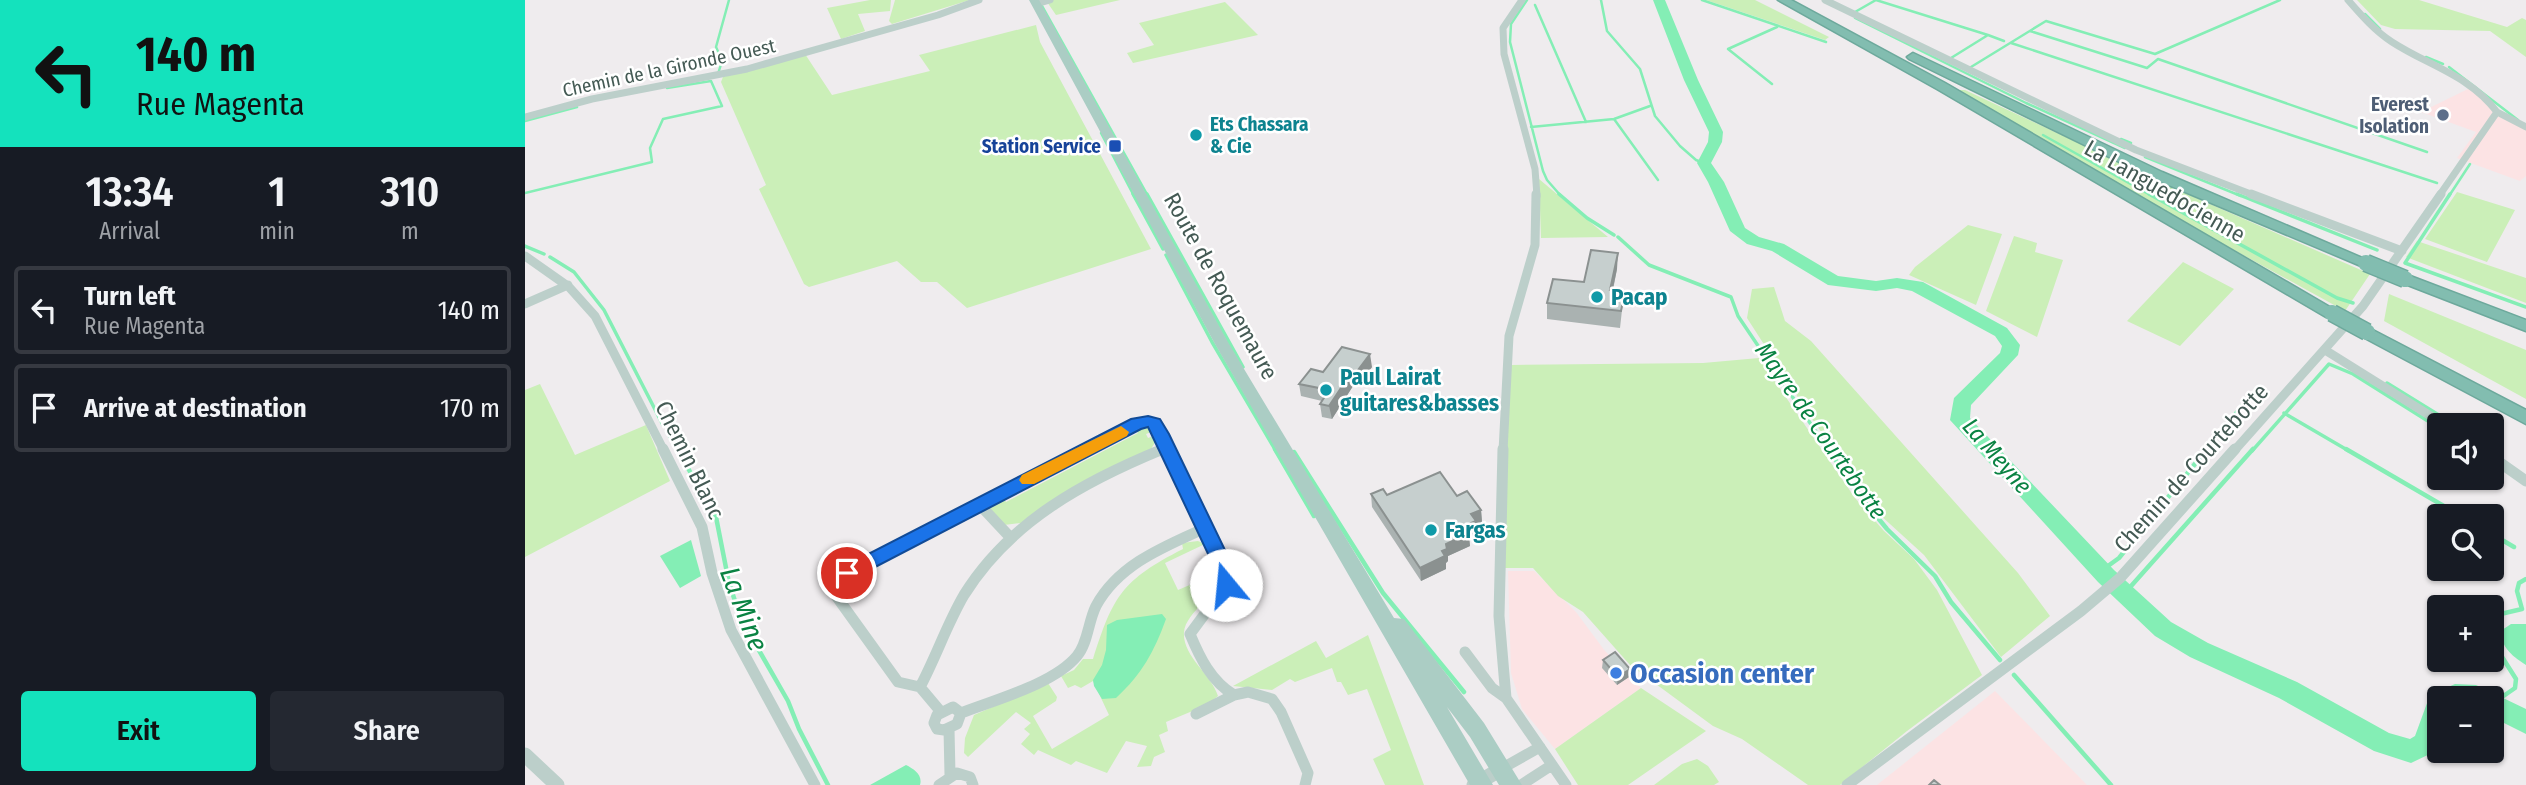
<!DOCTYPE html>
<html lang="en">
<head>
<meta charset="utf-8">
<style>
	body { margin:0; font-family:"Fira Sans Condensed",sans-serif; background:#242831; color:#f1f3f6; height:100vh; display:flex; flex-direction:column; font-size:26px; white-space:nowrap }
	* { box-sizing:border-box; margin:0 }
	p { font-size:23px; color:#9ea1a6 }
	.icon { flex:none; width:38px; height:38px; fill:none; stroke:currentColor; stroke-width:2; stroke-linecap:round; stroke-linejoin:round }
	.map { position:relative; flex:1; overflow:hidden }
	.panel { display:flex; flex-direction:column; background:#171b24; width:525px }
	.panel>* { flex:none }
	.hud { background:#14e2bd; color:#111; overflow:hidden }
	.fabs { position:absolute; left:1902px; top:413px; display:grid; gap:14px }
	.fabs a { display:grid; place-items:center; width:77px; height:77px; border-radius:7px; background:#171b24; box-shadow:0 2px 5px #0004; font-size:35px }
	.pin { position:absolute; display:grid; place-items:center; width:60px; height:60px; color:#fff; margin:-30px; border:4px solid #fff; border-radius:50%; box-shadow:0 2px 7px #0007 }
	.me { position:absolute; width:77px; margin:-38px; rotate:343deg; stroke-linejoin:round; filter:drop-shadow(0 0 5px #0008) }
	.turn { display:flex; align-items:center; gap:24px; height:147px; padding:0 21px; font-size:32px }
	.turn .icon { width:91px; height:91px; stroke-width:2.5 }
	.turn b { display:block; font-size:49px; line-height:60px }
	.eta { display:flex; justify-content:space-evenly; align-items:center; height:119px; text-align:center }
	.eta b { font-size:42px; font-weight:600; line-height:49px }
	.action { display:flex; gap:14px; margin-top:auto; padding:14px 21px }
	.action a { flex:1; height:80px; border-radius:7px; background:#14e2bd; color:#111; font-size:28px; font-weight:600; line-height:80px; text-align:center }
	.action a+a { background:#242831; color:#f1f3f6 }
	ul { padding:0; list-style:none }
	li { display:flex; align-items:center; gap:21px; height:88px; margin:0 14px 10px; padding:0 7px; border:4px solid #363941; border-radius:7px }
	li div { flex:1 }
	li b { display:block; font-size:26px }
	li em { font-style:normal }
	main { display:flex; flex:1; min-height:0 }
	.map>svg:first-child { display:block }
</style>
</head>
<body>
<main>
<section class="panel">
<div class="hud">
<div class="turn"><svg class="icon" aria-label="left" viewBox="0 0 24 24"><path d="M17 20v-9H6M10 6l-5 5 5 5"/></svg><div><b>140 m</b>Rue Magenta</div></div>
</div>
<div class="eta">
<div><b>13:34</b><p>Arrival</p></div>
<div><b>1</b><p>min</p></div>
<div><b>310</b><p>m</p></div>
</div>
<ul>
<li><svg class="icon" aria-label="left" viewBox="0 0 24 24"><path d="M17 20v-9H6M10 6l-5 5 5 5"/></svg><div><b>Turn left</b><p>Rue Magenta</p></div><em>140 m</em></li>
<li><svg class="icon" aria-label="arrive" viewBox="0 0 24 24"><path d="M6 21V4h12l-3 4 3 4H6"/></svg><div><b>Arrive at destination</b></div><em>170 m</em></li>
</ul>
<div class="action"><a>Exit</a><a>Share</a></div>
</section>
<div class="map">
<svg width="2001" height="785" viewBox="0 0 2001 785">
	<rect width="100%" height="100%" fill="#efecee"/>
	<!-- commercial -->
	<path fill="#fce3e4" d="M1945 88 2001 129V176L1995 181 1932 158 1951 132 1896 112Z
		M983 571H1009L1051 612 1080 651 1116 688 1030 749 997 709 986 673Z
		M1470 691 1562 785H1352Z"/>
	<!-- green -->
	<path fill="#cbefb8" d="M345 0H366L365 11 333 14 340 31 316 39 302 8Z
		M370 0H445L367 24 364 21Z
		M528 0H595L531 15 522 2Z
		M1181 0H1230L1304 37 1300 40Z
		M1832 0H1894L1982 27 1997 18 2001 20V57L1965 31 1870 29 1856 25Z
		M700 2 733 35 608 63 602 53 629 45 614 23Z
		M511 25 515 42 626 249 442 308 412 282H396L372 261 284 287 279 284 234 189 241 185 196 82 198 77 280 54 307 95 405 71 394 55Z
		M1433 90H1440L1678 201 1845 274 1820 311 1678 233Z
		M1014 179 1083 237 1016 238Z
		M1932 192 1990 210 1962 262 1900 239Z
		M1443 225 1477 234 1451 305 1384 275 1390 267Z
		M1489 236 1512 243 1510 252 1538 260 1512 337 1461 311Z
		M1892 241 2001 278V303L1881 257Z
		M1658 262 1709 289 1655 346 1602 321Z
		M1249 287 1260 321 1286 341 1493 573 1525 616 1476 657 1399 555 1354 514 1285 416 1222 318 1227 289Z
		M1864 294 2001 350V399L1859 321Z
		M1234 358 1330 498 1359 531 1389 559 1412 590 1457 675 1382 731 1315 785H1283L1217 739 1188 726 1105 665 1058 612 1033 596 1008 568H980L981 449 985 365 1178 363Z
		M15 384 50 455 121 425 145 481 0 557V390Z
		M614 427H625L629 431 621 434 623 438 631 435V441L626 449 496 523 479 525 465 509 467 503 477 497 481 502 613 433 610 429Z
		M673 541 680 544 640 563 653 590 695 572C701 590 661 610 659 632 657 656 686 674 693 696L682 705 641 722 643 731 634 735 640 752 629 757 626 766 612 767 622 746 601 741 582 773 551 761 546 765 513 750 509 755 496 744 505 734 499 729 506 723 491 712 443 757 439 753 440 738 449 715 523 683 532 697 531 701 508 716 527 749 584 715 568 681 556 688 550 685 543 688 536 676 549 670 558 659H568C588 596 597 580 658 549L657 543Z
		M843 635 899 785H860L848 759 866 750 842 689 823 695 816 682H812L807 668 770 682 765 679 747 690 708 686 791 641 801 658Z
		M1116 688 1181 731 1103 785H1053L1030 749Z
		M1172 759 1183 766 1194 782 1189 785H1129L1157 764Z"/>
	<!-- water -->
	<path fill="#84eeb5" d="M166 540 176 576 155 588 135 556Z
		M637 614 641 619C629 652 617 674 591 698L577 699 569 686 568 680 577 665 581 650 582 625 592 620Z
		M1986 624H2001V665C1988 657 1974 646 1977 630Z
		M381 765C389 769 398 775 395 785H345Z"/>
	<g fill="none" stroke-linecap="round" stroke-linejoin="round">
		<!-- stream-far2 -->
		<path stroke="#84eeb5" stroke-width="2.5" d="M1002 0 986 24 985 42 1018 171 1022 180 1036 196
			M1076 0 1082 31 1115 69 1130 116 1155 146 1171 160 1179 163
			M1177 0 1301 42
			M516 4 623 196
			M1010 5 1061 122
			M1330 12 1351 0 1463 35
			M1840 14 1855 29
			M1330 18 1501 103 1600 148
			M1505 31 1622 68 1633 59 1902 152
			M1486 43 1912 183
			M1901 57 1918 64
			M1426 58 1463 35 1479 41
			M1446 67 1521 21 1630 54 1755 0
			M1924 67 1993 120
			M193 74 197 61 191 47 204 0
			M1247 84 1203 49 1252 27
			M142 88 186 81
			M1089 119 1133 180
			M0 121 52 107
			M1006 127 1089 119 1125 106
			M576 133 609 196
			M1518 135 1627 196
			M1596 139 1606 143
			M1620 157 1716 196
			M0 193 127 162 125 148 138 119 197 106 186 81
			M1924 196 1945 164"/>
		<!-- stream-far1 -->
		<path stroke="#84eeb5" stroke-width="3.5" d="M608 194 638 249
			M622 194 718 367
			M1034 194 1062 218 1089 235
			M1624 194 1812 298 1828 303
			M1712 194 1852 250
			M1925 194 1880 263 2001 307
			M1093 237 1124 265 1206 297 1213 316 1304 451
			M0 246 19 254
			M641 255 687 342 751 451
			M25 257 49 272 79 310 138 425
			M1862 383 1930 425
			M1759 413 1824 451
			M142 431 153 451
			M1680 451 1726 394
			M1727 451 1804 364 1828 374 1914 428"/>
		<!-- stream -->
		<path stroke="#84eeb5" stroke-width="4.5" d="M152 449 191 517 204 583 216 619 263 701 274 729 303 785
			M750 449 789 516
			M1303 449 1339 501 1362 529 1410 576 1426 602 1475 660
			M1821 449 1936 516
			M769 452 858 593 939 692
			M1967 534 1989 547
			M1576 571 1594 558 1682 449
			M1599 594 1728 449
			M1967 616 1997 609 1992 591 1994 583 2001 579
			M1967 641 1991 679 1990 688 1967 704
			M1489 675 1586 785"/>
		<!-- river -->
		<path fill="#84eeb5" fill-rule="evenodd" d="M1128 0H1140L1173 80 1198 132 1197 142 1186 163 1199 182 1220 228 1234 237 1259 244 1313 276 1351 281 1372 278 1398 282 1482 328 1495 345 1493 355 1446 405 1445 418 1589 570 1646 622 1683 643 1772 682 1864 733 1885 739 1890 736 1905 695 1930 684 1951 685 2001 709V734L1967 717V698H1914V739L1909 752 1886 763 1849 751 1754 698 1665 657 1630 636 1573 582 1425 420 1429 398 1475 353 1477 346 1470 336 1387 291 1372 288 1351 291 1303 285 1247 251 1222 244 1205 231 1183 182 1172 163 1183 142 1184 132 1159 80Z"/>
		<defs>
			<path id="motorway" d="M1253 0H1266L1420 83 1815 313 1807 318 1801 317 1412 89Z
				M1388 53 1637 172 1849 263 1841 268 1836 266 1627 178 1384 59 1382 57Z
				M1880 274 2001 320V331L1875 282 1872 279 1875 276Z
				M1842 327 2001 410V424L1836 336 1834 332 1836 328Z"/>
		</defs>
		<!-- motorway casing -->
		<use href="#motorway" stroke="#6da99c" stroke-width="3"/>
		<!-- minor-far2 -->
		<path stroke="#bccfca" stroke-width="7" d="M997 0 978 28 979 54 1010 169 1012 196
			M1300 0 1611 150 1731 196
			M1823 0C1836 15 1850 31 1867 42 1904 66 1944 75 1972 112
			M511 4 525 0
			M1972 112 2001 127
			M0 117 67 99 222 69 413 15 454 0
			M1914 196 1972 112"/>
		<!-- minor-far1 -->
		<path stroke="#bccfca" stroke-width="9" d="M1726 194 1877 251
			M0 256 44 287 70 316 139 451
			M0 304 43 285
			M1800 350 1920 425
			M558 451 612 423H629L643 451
			M634 451 641 448
			M978 451 984 336 1010 245 1011 194
			M1709 451 1838 306 1916 194"/>
		<!-- minor -->
		<path stroke="#bccfca" stroke-width="11" d="M138 449 177 527 187 573 206 630 290 785
			M642 449 703 577 696 592 665 634C675 658 686 681 709 695L723 692 747 699 756 712 783 773 780 785
			M978 449 974 616 981 698 1041 785
			M1967 457 2001 481
			M455 505 484 536
			M940 652 967 688 981 698
			M395 687C411 657 422 624 439 595 485 521 560 481 638 449
			M428 707 436 713 432 724 419 730 412 729 409 723 412 715Z
			M416 712 395 687 373 682 309 593 322 573 561 449
			M436 713C469 700 529 684 552 656 563 643 563 622 571 606 593 565 638 547 678 529
			M671 714 709 695
			M424 729 425 775
			M976 769 1015 747
			M414 785 432 773 445 777 448 785
			M996 785 1027 765
			M1322 785 1556 611 1595 578 1710 449"/>
		<!-- tertiary -->
		<path stroke="#bccfca" stroke-width="15" d="M0 755 32 785
			M949 785 976 769"/>
		<!-- primary -->
		<path fill="#abcdc4" fill-rule="evenodd" d="M504 0H514L704 344 869 618 879 619 959 723 997 785H974L945 737 922 707 968 785H945L690 344Z"/>
		<!-- motorway -->
		<use href="#motorway" fill="#82bdb0" fill-rule="evenodd"/>
		<defs>
			<path id="motorway-bridge" d="M1841 263 1880 279
				M1807 313 1842 332"/>
		</defs>
		<!-- motorway-bridge casing -->
		<use href="#motorway-bridge" stroke="#6da99c" stroke-width="19" stroke-linecap="butt"/>
		<!-- motorway-bridge -->
		<use href="#motorway-bridge" stroke="#82bdb0" stroke-width="16"/>
	</g>
	<!-- wall -->
	<path fill="#aab2b1" d="M1092 269 1088 290H1094L1093 300 1098 301 1095 328 1022 319V303L1059 282Z
		M847 367 832 387 828 386 807 419 797 417 795 404 797 401 776 396 774 384 798 372Z
		M846 494 862 495 956 510 957 522 951 525V534L944 537 945 546 923 556V561L921 563V569L896 581 847 507Z
		M1078 660 1104 677 1092 685 1077 668Z"/>
	<!-- shaded-wall -->
	<path fill="#8b9190" d="M1093 253 1092 269 1084 307 1085 290Z
		M845 354 847 367 832 387 830 374Z
		M826 373 828 386 807 419 804 406Z
		M956 510 957 522 951 525V534L944 537 945 546 923 556V561L921 563V569L896 581 895 568 917 551 921 544 939 526 946 514Z
		M1105 669 1104 677 1092 685 1093 677Z"/>
	<!-- building -->
	<path fill="#c6cfce" stroke="#8b9190" stroke-width="2" d="M1066 250 1093 253 1085 290H1094L1092 300 1098 301 1096 311 1022 303 1028 279 1059 282Z
		M817 347 845 354 830 374 826 373 804 406 795 404 804 390 774 384 786 369 798 372Z
		M915 472 932 496 942 491 956 510 946 514 951 521 939 526 944 533 921 544 922 549 917 551 920 556 895 568 846 494 858 489 862 495Z
		M1090 652 1105 669 1093 677 1078 660Z
		M1409 780 1415 785H1404Z"/>
	<!-- route -->
	<path fill="#1a73e8" stroke="#114b97" stroke-width="2" d="M623 416 635 419 644 434 713 577 708 591 701 593 695 591 692 585 694 577 623 427 616 429 329 578 322 581 316 578 313 573 316 568 606 419Z"/>
	<!-- slow -->
	<path fill="#f59e0b" d="M596 426 604 432 602 436 509 484H497L494 480 497 475Z"/>
	<!-- markers -->
	<circle fill="#5c6f8a" stroke="#fff" stroke-width="2.5" cx="1918" cy="115" r="7"/>
	<g fill="#0f9aa8" stroke="#fff" stroke-width="2.5">
		<circle cx="671" cy="135" r="7"/>
		<circle cx="1072" cy="297" r="7"/>
		<circle cx="801" cy="390" r="7"/>
		<circle cx="906" cy="530" r="7"/>
	</g>
	<rect fill="#1a4fb4" stroke="#fff" stroke-width="2.5" x="583" y="139" width="14" height="14" rx="3.5"/>
	<circle fill="#3f7fe0" stroke="#fff" stroke-width="2.5" cx="1091" cy="673" r="7"/>
	<g text-anchor="middle" dominant-baseline="central" stroke-width="5" stroke-linejoin="round" paint-order="stroke">
		<!-- far-street labels -->
		<g font-size="19" fill="#445a54" stroke="#fff">
			<text transform="translate(144 68) rotate(-12)">Chemin de la Gironde Ouest</text>
		</g>
		<!-- far-service labels -->
		<g font-size="19" font-weight="bold" fill="#4e5e75" stroke="#fff" text-anchor="end">
			<text x="1904" y="104">Everest<tspan x="1904" dy="22">Isolation</tspan></text>
		</g>
		<!-- far-culture labels -->
		<g font-size="19" font-weight="bold" fill="#0d838f" stroke="#fff" text-anchor="start">
			<text x="685" y="124">Ets Chassara<tspan x="685" dy="22">&amp; Cie</tspan></text>
		</g>
		<!-- far-transit labels -->
		<g font-size="19" font-weight="bold" fill="#164399" stroke="#fff" text-anchor="end">
			<text x="576" y="146">Station Service</text>
		</g>
		<!-- street labels -->
		<g font-size="23" fill="#445a54" stroke="#fff">
			<text transform="translate(1640 191) rotate(30)">La Languedocienne</text>
			<text transform="translate(696 286) rotate(61)">Route de Roquemaure</text>
			<text transform="translate(165 460) rotate(64)">Chemin Blanc</text>
			<text transform="translate(1666 468) rotate(-48)">Chemin de Courtebotte</text>
		</g>
		<!-- culture labels -->
		<g font-size="23" font-weight="bold" fill="#0d838f" stroke="#fff" text-anchor="start">
			<text x="1086" y="297">Pacap</text>
			<text x="815" y="377">Paul Lairat<tspan x="815" dy="26">guitares&amp;basses</tspan></text>
			<text x="920" y="530">Fargas</text>
		</g>
		<!-- water labels -->
		<g font-size="24" font-style="italic" fill="#0a8343" stroke="#fff">
			<text transform="translate(1296 431) rotate(55)">Mayre de Courtebotte</text>
			<text transform="translate(1472 456) rotate(49)">La Meyne</text>
		</g>
		<!-- near-water labels -->
		<g font-size="28" font-style="italic" fill="#0a8343" stroke="#fff">
			<text transform="translate(219 609) rotate(69)">La Mine</text>
		</g>
		<!-- near-shop labels -->
		<g font-size="28" font-weight="bold" fill="#366cbe" stroke="#fff" text-anchor="start">
			<text x="1105" y="673">Occasion center</text>
		</g>
	</g>
</svg>
<div class="fabs">
<a><svg class="icon" aria-label="sound" viewBox="0 0 24 24"><path d="M4 9h4l5-4v14l-5-4H4zM17 9q2 3 0 6"/></svg></a>
<a><svg class="icon" aria-label="search" viewBox="0 0 24 24"><circle cx="10" cy="10" r="6"/><path d="M15 15l6 6"/></svg></a>
<a>+</a>
<a>−</a>
</div>
<div class="pin" style="left:322px;top:573px;background:#d93025"><svg class="icon" aria-label="arrive" viewBox="0 0 24 24"><path d="M6 21V4h12l-3 4 3 4H6"/></svg></div>
<svg class="me" style="left:701px;top:585px" viewBox="-20 -20 40 40"><circle r="19" fill="#fff"/><path d="M0-13L10 11 0 6-10 11z" fill="#1a73e8"/></svg>
</div>
</main>
</body>
</html>
